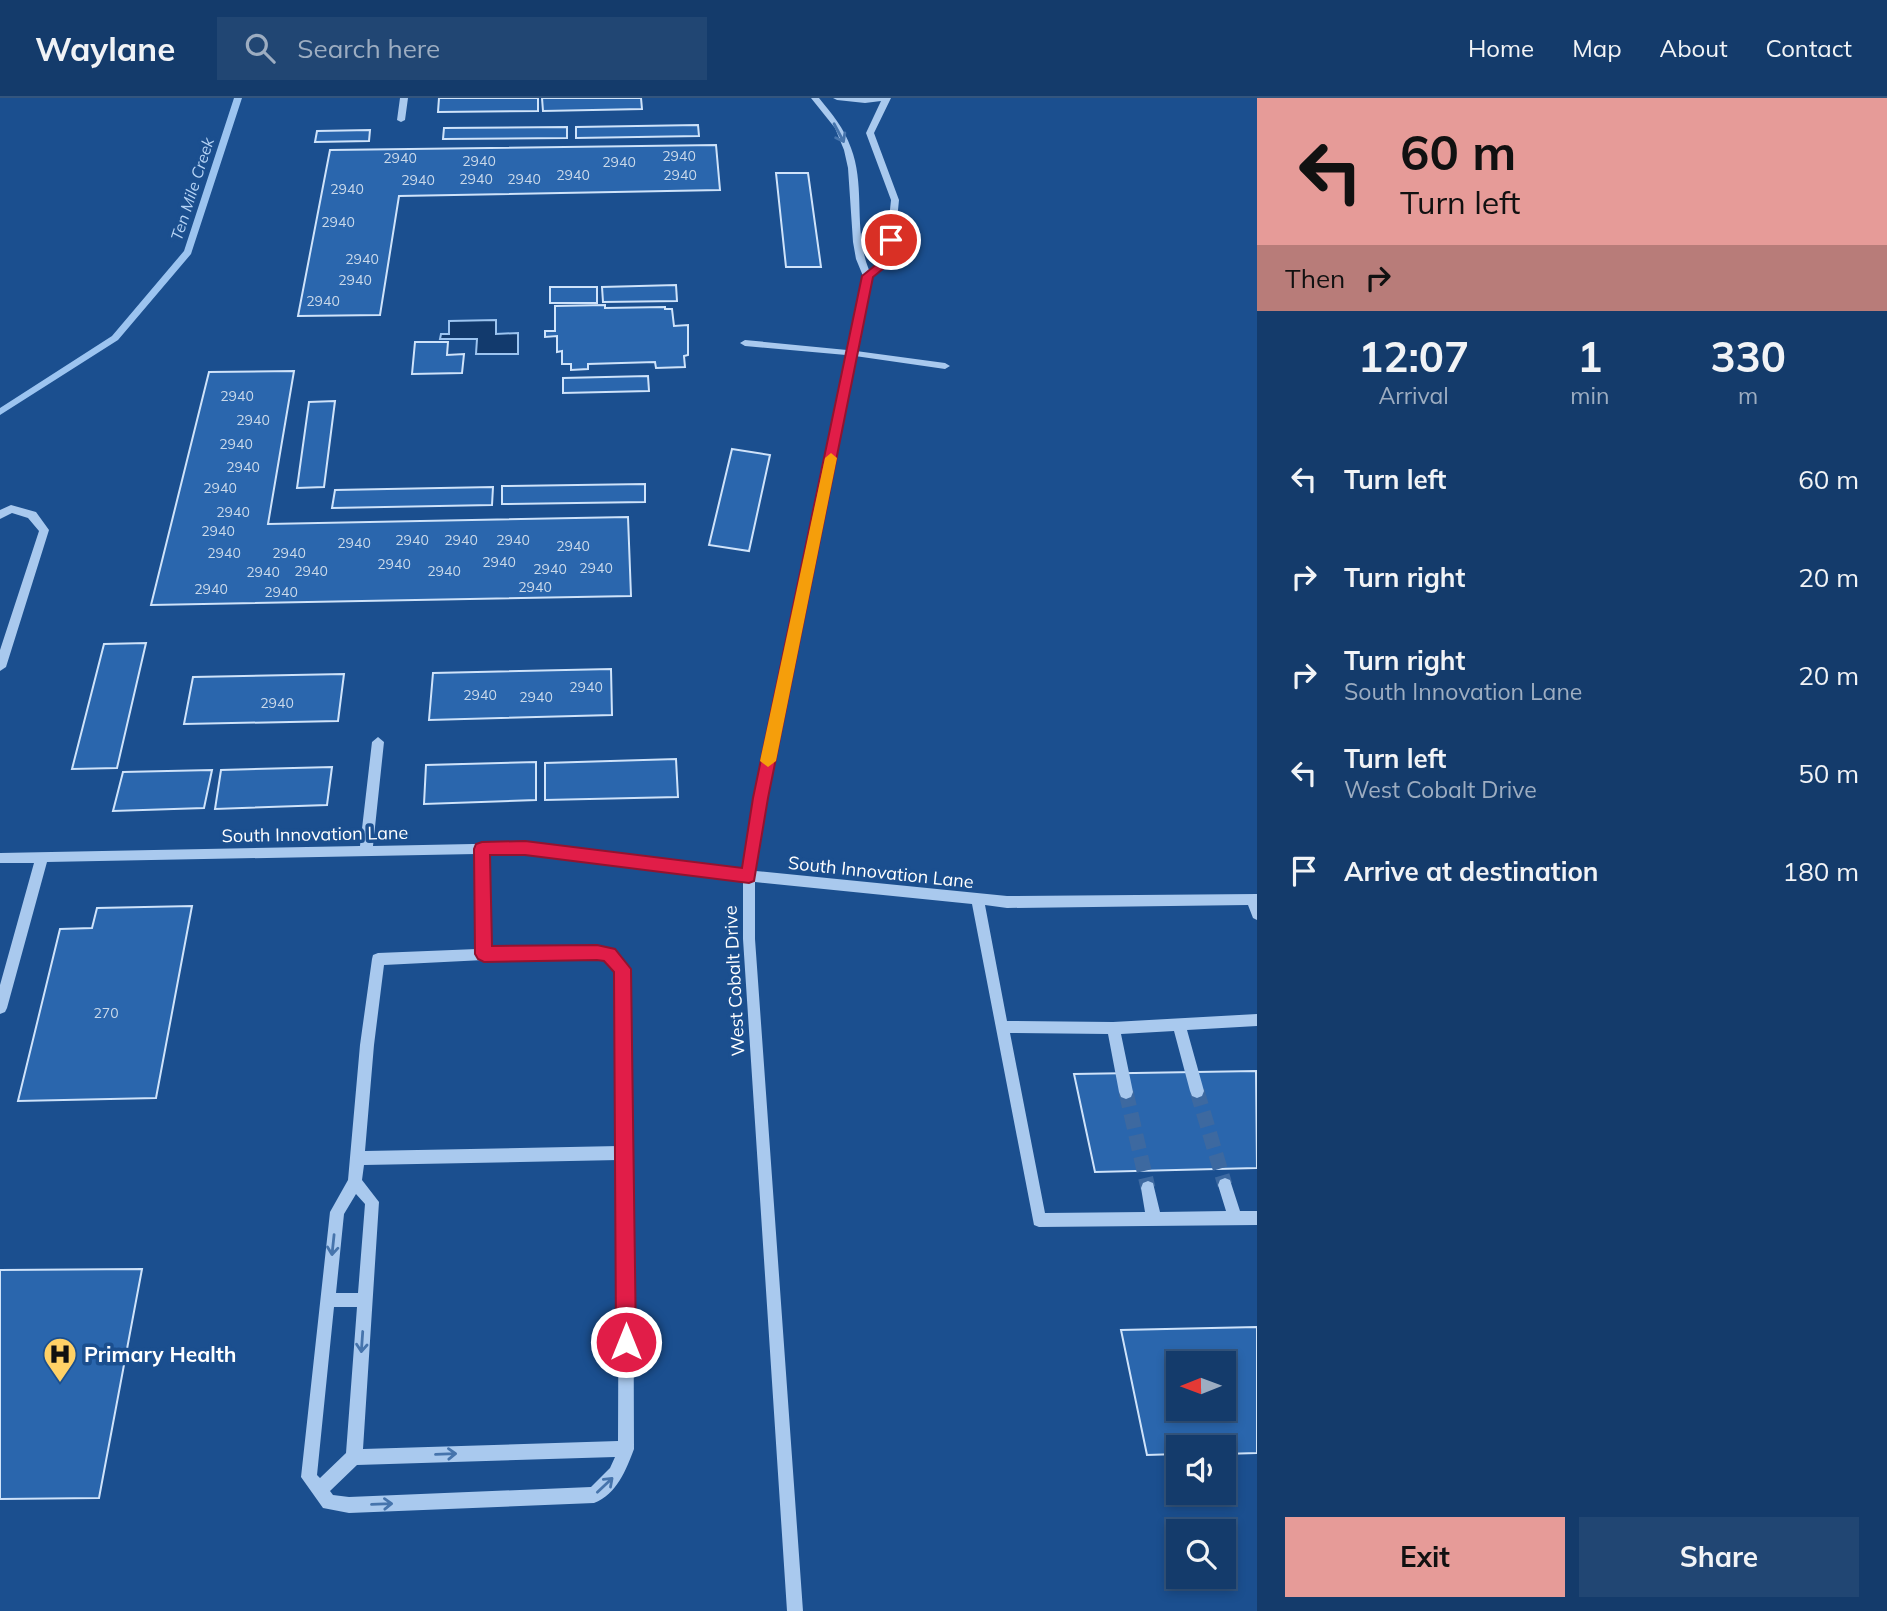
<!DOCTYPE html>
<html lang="en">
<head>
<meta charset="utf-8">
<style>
	body { margin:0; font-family:Mulish,sans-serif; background:#214673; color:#f1f3f6; height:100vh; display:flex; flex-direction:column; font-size:26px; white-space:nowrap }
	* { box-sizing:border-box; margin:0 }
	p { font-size:23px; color:#9dadc1 }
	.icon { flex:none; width:38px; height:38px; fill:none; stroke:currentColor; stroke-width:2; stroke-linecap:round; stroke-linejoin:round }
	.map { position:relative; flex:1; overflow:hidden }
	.sheet { display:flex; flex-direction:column; background:#143b6b; width:630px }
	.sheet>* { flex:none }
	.top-card { background:#e69b98; color:#111; overflow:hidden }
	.needle { width:46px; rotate:269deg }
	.buttons { position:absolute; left:1166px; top:1253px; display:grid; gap:14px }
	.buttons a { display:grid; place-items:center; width:70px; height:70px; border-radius:0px; background:#143b6b; box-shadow:0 4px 10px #0003,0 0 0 2px #33557e; font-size:35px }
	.pin { position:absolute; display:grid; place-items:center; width:60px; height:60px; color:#fff; margin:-30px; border:4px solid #fff; border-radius:50%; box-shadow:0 2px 7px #0007 }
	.me { position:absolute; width:77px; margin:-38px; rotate:0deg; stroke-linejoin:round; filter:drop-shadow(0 0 5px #0008) }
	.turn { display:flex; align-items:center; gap:24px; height:147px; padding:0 28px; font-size:32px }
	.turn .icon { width:91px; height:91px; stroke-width:2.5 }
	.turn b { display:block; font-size:49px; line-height:60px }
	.then { display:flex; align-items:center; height:66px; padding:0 28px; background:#0003; gap:14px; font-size:26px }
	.eta { display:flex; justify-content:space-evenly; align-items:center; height:119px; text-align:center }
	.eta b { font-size:42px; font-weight:700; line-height:49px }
	.cta { display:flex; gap:14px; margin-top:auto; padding:14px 28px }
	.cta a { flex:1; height:80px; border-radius:0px; background:#e69b98; color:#111; font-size:28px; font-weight:700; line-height:80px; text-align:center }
	.cta a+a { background:#214673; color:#f1f3f6 }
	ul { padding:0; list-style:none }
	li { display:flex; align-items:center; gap:21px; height:98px; padding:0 28px }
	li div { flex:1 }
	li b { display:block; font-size:26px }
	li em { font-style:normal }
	header { display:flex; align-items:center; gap:42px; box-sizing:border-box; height:98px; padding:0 35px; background:#143b6b; border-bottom:2px solid #33557e }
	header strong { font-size:33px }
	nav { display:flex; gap:38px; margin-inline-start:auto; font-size:24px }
	.search { width:490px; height:63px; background:#214673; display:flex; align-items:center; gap:18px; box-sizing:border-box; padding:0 24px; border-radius:0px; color:#9dadc1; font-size:26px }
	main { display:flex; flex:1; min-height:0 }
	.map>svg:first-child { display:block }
</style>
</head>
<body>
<header>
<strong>Waylane</strong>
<div class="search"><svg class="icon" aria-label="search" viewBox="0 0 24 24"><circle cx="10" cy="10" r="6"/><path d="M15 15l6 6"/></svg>Search here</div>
<nav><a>Home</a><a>Map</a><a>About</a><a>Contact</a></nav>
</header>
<main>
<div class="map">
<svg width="1257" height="1513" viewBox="0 0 1257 1513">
	<rect width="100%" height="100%" fill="#1b4f8f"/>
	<!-- water -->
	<path fill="#123a6d" stroke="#9cc4f0" stroke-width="2" d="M496 222V236L518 235V256H476L477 241H440L441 236H449V223Z"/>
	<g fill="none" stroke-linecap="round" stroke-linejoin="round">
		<!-- stream -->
		<path fill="#9cc4f0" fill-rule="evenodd" d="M234 0H242L191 156 118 242 0 317V310L112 238 184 153Z"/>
	</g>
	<!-- building -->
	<path fill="#2a66ad" stroke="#cfe3fa" stroke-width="2" fill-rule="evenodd" d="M439 0H538V13L438 14Z
		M542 0H641L642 11 543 13Z
		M698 27 699 38 576 40V29Z
		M567 29V40L443 41 444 30Z
		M370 32 369 43 315 44 317 33Z
		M716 47 720 92 399 98 380 217 298 218 330 52Z
		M776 75H808L821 169H786Z
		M676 187 677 203 603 204 602 189Z
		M550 189H597V205H550Z
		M605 207V210L665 209V211H672L674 228 688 227V257L684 258 685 269 656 270 655 264 588 266V271L571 272V266H562V253L557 254V238L545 239V233H555V208Z
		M415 244H448L447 257 464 256 462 275 412 276Z
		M294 273 268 426 628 419 631 498 151 507 209 274Z
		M648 278 649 293 563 295V280Z
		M335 303 324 389 297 390 309 304Z
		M732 351 770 357 749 453 709 447Z
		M645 386V404L502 406V388Z
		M493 389 492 407 332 410 335 392Z
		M146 545 117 670 72 671 104 546Z
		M611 571 612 617 429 622 433 575Z
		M344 576 338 623 184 626 193 579Z
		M676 661 678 699 545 702V665Z
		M536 664V702L424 706 426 667Z
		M332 669 327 707 215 711 221 672Z
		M212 672 204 710 113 713 123 674Z
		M192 808 156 1000 18 1003 60 831 92 830 97 810Z
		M1256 973 1257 1070 1095 1074 1074 976Z
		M142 1171 99 1400 0 1401V1172Z
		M1257 1229V1355L1223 1356V1349H1178V1356L1147 1357 1121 1232ZM1178 1265H1223V1311H1178Z"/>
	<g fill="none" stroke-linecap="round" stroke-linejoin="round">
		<!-- minor-tunnel -->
		<path stroke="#3d69a0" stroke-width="15" stroke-dasharray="15 7" stroke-linecap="butt" d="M1197 993 1225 1087
			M1126 994 1148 1090"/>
		<!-- minor -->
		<path fill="#a9c9ee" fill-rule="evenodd" d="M400 0H408L405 22 401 24 397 22Z
			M811 0H819C832 16 844 30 851 50 866 89 853 133 869 172L885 161 891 102 866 35 881 3 865 5 837 2 833 0H891L874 35 899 102 893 162 871 179 856 253 945 265 950 268 945 271 855 258 766 700 756 773 1007 798 1257 796V822L1253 820 1248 807 1007 810 985 807 1007 923 1113 924 1257 916V928L1187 932 1204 993 1202 998 1197 1000 1192 998 1190 993 1174 933 1121 936 1133 994 1131 999 1126 1001 1121 999 1119 994 1108 936 1010 935 1045 1115 1145 1114 1141 1090 1143 1085 1148 1083 1153 1085 1160 1114 1226 1113 1218 1087 1220 1082 1225 1080 1230 1082 1240 1113H1257V1127L1039 1129 1034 1127 972 806 755 784V841L803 1513H787L743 841V782L525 755 488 756 490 850 597 848 614 853 629 871 633 1055 634 1351C626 1372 617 1396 594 1405L349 1415 323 1410 301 1379 330 1114 348 1082 360 947 372 861 373 857 378 855 477 851 476 756 47 764 7 910 5 914 0 916V887L34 765H0V755L360 748 372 644 378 639 384 644 373 748 525 745 744 772 754 700 846 257 745 248 740 245 745 242 847 252 863 178 856 161 853 144 848 70 844 52 835 30ZM597 860 605 862 617 873 619 1048 365 1053 374 947 384 867 484 862ZM619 1062 618 1343 363 1351 379 1104 362 1082 364 1067ZM356 1096 365 1106 358 1195H336L344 1116ZM334 1209H357L346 1355 320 1380 317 1377ZM615 1359 610 1370 591 1389 349 1399 333 1397 330 1393 357 1367Z
			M11 407 36 414 49 432 6 569 0 573V552L39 433 28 420 12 415 0 421V412Z"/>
	</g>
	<!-- one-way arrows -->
	<defs><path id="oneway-shaft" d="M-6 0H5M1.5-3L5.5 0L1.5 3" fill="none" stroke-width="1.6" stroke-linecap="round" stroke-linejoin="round" transform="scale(1.75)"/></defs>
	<g stroke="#4674ac">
		<use href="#oneway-shaft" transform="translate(839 35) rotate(62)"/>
		<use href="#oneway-shaft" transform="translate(333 1147) rotate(96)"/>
		<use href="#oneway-shaft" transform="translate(362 1244) rotate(94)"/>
		<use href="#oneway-shaft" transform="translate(446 1356) rotate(-2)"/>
		<use href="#oneway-shaft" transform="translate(605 1387) rotate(-43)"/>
		<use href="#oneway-shaft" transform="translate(382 1406) rotate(-2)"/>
	</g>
	<!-- route -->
	<path fill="#e11d48" stroke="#92132f" stroke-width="2" d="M887 140 896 142 894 162 873 179 768 700 754 783 749 785 525 757H490L492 848 597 847 615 851 631 871 636 1244 633 1251 626 1253 619 1251 616 1244 614 874 604 863 597 862 484 864 478 861 475 856 474 751 476 746 482 744 525 743 742 770 753 700 862 178 883 161Z"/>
	<!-- slow -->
	<path fill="#f59e0b" d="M831 355 837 360 776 663 768 669 760 663 825 360Z"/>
	<!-- icons -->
	<defs>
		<symbol id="hospital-pin" viewBox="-11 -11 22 30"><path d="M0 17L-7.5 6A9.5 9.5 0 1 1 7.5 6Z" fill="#ffd166" stroke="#1b4f8f"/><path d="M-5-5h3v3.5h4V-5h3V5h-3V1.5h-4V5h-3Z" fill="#111"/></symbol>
	</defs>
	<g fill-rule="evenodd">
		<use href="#hospital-pin" x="41" y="1237" width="38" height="52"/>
	</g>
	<g text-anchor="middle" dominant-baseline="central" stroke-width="7" stroke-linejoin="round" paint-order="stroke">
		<!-- number labels -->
		<g font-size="14" fill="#cad9ea">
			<text x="679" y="58">2940</text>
			<text x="400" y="60">2940</text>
			<text x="479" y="63">2940</text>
			<text x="619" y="64">2940</text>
			<text x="573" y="77">2940</text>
			<text x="680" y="77">2940</text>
			<text x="476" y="81">2940</text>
			<text x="524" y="81">2940</text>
			<text x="418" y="82">2940</text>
			<text x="347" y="91">2940</text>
			<text x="338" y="124">2940</text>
			<text x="362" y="161">2940</text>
			<text x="355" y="182">2940</text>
			<text x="323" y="203">2940</text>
			<text x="237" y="298">2940</text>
			<text x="253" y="322">2940</text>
			<text x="236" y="346">2940</text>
			<text x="243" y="369">2940</text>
			<text x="220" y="390">2940</text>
			<text x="233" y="414">2940</text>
			<text x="218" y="433">2940</text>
			<text x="412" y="442">2940</text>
			<text x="461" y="442">2940</text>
			<text x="513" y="442">2940</text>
			<text x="354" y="445">2940</text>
			<text x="573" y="448">2940</text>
			<text x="224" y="455">2940</text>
			<text x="289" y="455">2940</text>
			<text x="499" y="464">2940</text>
			<text x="394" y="466">2940</text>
			<text x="596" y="470">2940</text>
			<text x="550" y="471">2940</text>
			<text x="311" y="473">2940</text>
			<text x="444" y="473">2940</text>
			<text x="263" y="474">2940</text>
			<text x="535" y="489">2940</text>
			<text x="211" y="491">2940</text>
			<text x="281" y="494">2940</text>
			<text x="586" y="589">2940</text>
			<text x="480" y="597">2940</text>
			<text x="536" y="599">2940</text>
			<text x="277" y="605">2940</text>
			<text x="106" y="915">270</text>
		</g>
		<!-- far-water labels -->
		<g font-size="16" font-style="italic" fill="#b5d3f5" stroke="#1b4f8f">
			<text transform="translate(192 91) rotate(-72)">Ten Mile Creek</text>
		</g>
		<!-- street labels -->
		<g font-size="18" fill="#fff" stroke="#1b4f8f">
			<text transform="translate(315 736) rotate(-1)">South Innovation Lane</text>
			<text transform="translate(881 774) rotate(6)">South Innovation Lane</text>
			<text transform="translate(734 883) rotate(-93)">West Cobalt Drive</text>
		</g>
		<!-- near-poi labels -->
		<g font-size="21" font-weight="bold" fill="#fff" stroke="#1b4f8f" text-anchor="start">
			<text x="84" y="1256">Primary Health</text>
		</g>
	</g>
</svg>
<div class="buttons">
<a><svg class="needle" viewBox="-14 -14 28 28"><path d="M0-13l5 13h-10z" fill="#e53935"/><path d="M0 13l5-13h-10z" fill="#9dadc1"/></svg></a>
<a><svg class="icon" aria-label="sound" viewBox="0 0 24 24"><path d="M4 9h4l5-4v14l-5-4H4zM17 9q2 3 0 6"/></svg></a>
<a><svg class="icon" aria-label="search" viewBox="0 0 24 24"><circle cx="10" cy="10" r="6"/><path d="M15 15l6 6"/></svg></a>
</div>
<div class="pin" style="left:891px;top:142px;background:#d93025"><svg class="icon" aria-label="arrive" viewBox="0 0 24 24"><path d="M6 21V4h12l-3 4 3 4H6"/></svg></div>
<svg class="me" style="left:626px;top:1244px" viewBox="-20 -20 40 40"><circle r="17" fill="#e11d48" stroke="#fff" stroke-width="3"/><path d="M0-11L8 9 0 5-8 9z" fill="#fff"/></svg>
</div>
<section class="sheet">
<div class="top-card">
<div class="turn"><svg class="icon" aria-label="left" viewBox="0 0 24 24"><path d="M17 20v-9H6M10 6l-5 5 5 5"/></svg><div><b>60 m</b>Turn left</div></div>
<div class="then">Then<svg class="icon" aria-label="right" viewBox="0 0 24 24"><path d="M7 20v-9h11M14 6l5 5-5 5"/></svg></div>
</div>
<div class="eta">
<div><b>12:07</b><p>Arrival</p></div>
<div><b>1</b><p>min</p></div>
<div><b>330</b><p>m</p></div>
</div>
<ul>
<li><svg class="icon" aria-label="left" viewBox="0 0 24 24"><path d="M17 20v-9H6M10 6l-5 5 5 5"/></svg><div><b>Turn left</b></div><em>60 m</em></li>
<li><svg class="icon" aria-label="right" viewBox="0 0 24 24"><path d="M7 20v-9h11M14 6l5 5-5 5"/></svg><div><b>Turn right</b></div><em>20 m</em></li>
<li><svg class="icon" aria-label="right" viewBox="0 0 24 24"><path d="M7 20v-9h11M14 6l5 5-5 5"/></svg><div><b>Turn right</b><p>South Innovation Lane</p></div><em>20 m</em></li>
<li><svg class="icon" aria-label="left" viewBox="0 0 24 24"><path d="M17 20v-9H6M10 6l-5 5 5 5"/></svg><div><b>Turn left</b><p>West Cobalt Drive</p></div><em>50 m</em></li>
<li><svg class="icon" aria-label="arrive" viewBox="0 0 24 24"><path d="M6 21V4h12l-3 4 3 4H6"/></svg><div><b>Arrive at destination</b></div><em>180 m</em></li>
</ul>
<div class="cta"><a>Exit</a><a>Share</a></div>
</section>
</main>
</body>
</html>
